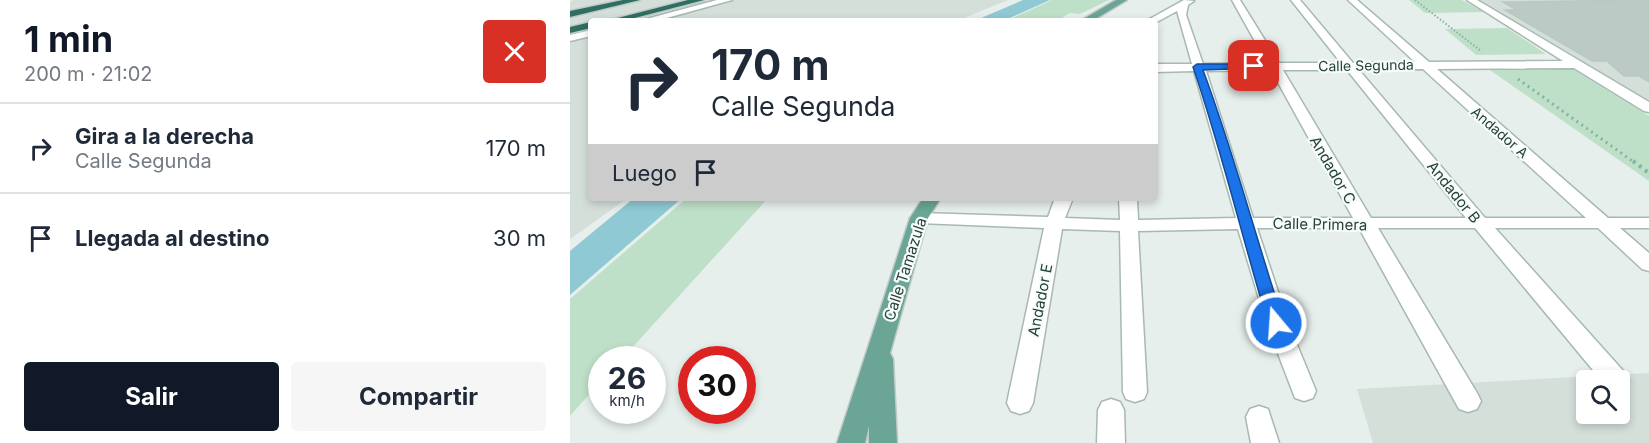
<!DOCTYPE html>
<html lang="es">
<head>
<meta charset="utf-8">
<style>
	body { margin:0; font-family:Inter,sans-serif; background:#f6f6f7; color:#1f2937; height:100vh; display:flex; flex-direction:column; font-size:22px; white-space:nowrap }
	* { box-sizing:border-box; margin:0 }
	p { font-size:20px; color:#747a83 }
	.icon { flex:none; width:33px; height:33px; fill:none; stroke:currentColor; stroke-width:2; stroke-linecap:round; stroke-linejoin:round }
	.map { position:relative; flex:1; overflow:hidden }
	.details { display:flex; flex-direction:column; background:#fff; width:570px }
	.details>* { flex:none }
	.banner { position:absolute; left:18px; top:18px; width:570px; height:183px; border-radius:6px; box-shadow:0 3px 9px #0003; background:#fff; color:#1f2937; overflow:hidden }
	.controls { position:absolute; left:1006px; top:370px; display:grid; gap:12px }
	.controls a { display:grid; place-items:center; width:54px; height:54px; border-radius:6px; background:#fff; box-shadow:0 3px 9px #0003; font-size:30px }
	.speed { position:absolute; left:18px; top:346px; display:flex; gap:12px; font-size:30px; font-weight:700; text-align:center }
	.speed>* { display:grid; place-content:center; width:78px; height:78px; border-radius:50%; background:#fff; box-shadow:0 3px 9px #0003; line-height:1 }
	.speed small { font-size:15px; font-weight:400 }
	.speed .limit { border:9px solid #d22; background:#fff; color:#111 }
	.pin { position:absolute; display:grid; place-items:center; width:51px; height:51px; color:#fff; margin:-26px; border-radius:12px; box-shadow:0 3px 9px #0006 }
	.me { position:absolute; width:66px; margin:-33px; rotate:342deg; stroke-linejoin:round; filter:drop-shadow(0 0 4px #0008) }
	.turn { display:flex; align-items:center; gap:21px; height:126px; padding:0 24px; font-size:27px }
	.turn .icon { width:78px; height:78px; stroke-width:2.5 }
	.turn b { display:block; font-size:42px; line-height:51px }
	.then { display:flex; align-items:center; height:57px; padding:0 24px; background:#0003; gap:12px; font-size:22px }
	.round { display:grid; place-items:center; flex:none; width:63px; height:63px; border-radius:6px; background:#f6f6f7 }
	.headline { display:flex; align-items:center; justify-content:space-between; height:102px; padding:0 24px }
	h1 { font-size:36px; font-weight:700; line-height:45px; color:#111827 }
	.button { display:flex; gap:12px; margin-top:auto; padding:12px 24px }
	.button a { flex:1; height:69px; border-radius:6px; background:#111827; color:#fff; font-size:24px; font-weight:700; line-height:69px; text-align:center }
	.button a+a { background:#f6f6f7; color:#1f2937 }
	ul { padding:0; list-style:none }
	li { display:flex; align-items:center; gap:18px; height:90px; padding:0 24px; border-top:2px solid #e0e1e3 }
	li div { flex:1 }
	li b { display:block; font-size:22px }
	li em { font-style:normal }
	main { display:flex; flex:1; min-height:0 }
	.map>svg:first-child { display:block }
</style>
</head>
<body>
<main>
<section class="details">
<div class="headline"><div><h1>1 min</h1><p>200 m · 21:02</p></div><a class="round" style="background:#d93025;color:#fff"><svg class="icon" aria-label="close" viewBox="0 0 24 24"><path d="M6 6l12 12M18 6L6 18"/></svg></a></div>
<ul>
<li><svg class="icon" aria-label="right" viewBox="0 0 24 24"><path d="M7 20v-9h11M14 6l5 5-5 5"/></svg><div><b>Gira a la derecha</b><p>Calle Segunda</p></div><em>170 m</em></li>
<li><svg class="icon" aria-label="arrive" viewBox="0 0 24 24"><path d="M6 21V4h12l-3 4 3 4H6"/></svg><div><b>Llegada al destino</b></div><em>30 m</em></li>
</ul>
<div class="button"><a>Salir</a><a>Compartir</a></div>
</section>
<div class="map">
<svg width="1079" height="443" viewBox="0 0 1079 443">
	<rect width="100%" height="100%" fill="#e6efeb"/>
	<!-- built -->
	<path fill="#d4dfda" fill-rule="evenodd" d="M3 0H438L387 21H21V198H58L0 239V2Z
		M910 0H1079V100L1009 60Z
		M1079 373V443H803L787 389ZM1017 381H1050V414H1017Z"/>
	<!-- green -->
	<path fill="#bfe0c8" d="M482 0H539L510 14 500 13 486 21H436Z
		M839 0H892L914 12 855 13Z
		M937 28 976 54 906 55 875 29Z
		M917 68H1001L1079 116V181Z
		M117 198H198L51 360H32L31 381 0 416V299Z"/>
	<!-- water -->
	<path fill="#8ec9d4" d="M453 0H480L433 21H404Z
		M64 198H112L0 295V251Z"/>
	<!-- building -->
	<path fill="#bbcac4" stroke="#b8c9c2" stroke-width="1.5" d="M1079 0V82L1069 76H1054L1037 61H1022L935 10H947L933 2Z"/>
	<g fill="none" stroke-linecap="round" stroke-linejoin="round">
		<defs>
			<path id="minor" d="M147 0H162L86 21H69Z
				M614 0 624 1 618 5 616 15 633 64 697 63 662 0H670L709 63H771L721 0H730L783 63 845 62 778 0H787L859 62 993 61 897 0H907L1079 102V112L1074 111 1004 68 867 69 1038 218H1079V228H1050L1079 253V271L1072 269 1028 228H925L1056 374 1059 381 1056 388 1050 390V381H1032L905 228H808L907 393 911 401 907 409 898 412 889 409 789 228H687L719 325 746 391 743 398 734 401 725 398 697 325 668 229 568 231 577 392 574 399 565 402 556 399 553 392 550 231 492 229 463 403 459 411 450 414 441 411 437 403 474 228 349 223 340 218 349 213 478 217 485 198H503L495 218 550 220 549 198H567L568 220 666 218 624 71 585 72V64H622L607 11 585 23 576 21ZM853 69 1016 218H915L789 70ZM701 70 783 218H683L636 71ZM713 70H777L896 218H801Z
				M21 30V36L0 41V35Z
				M541 399 550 402 554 410 555 443H527L528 410 532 402Z
				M689 406 698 409 709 443H681L676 417 680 409Z"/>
			<path id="major" d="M546 0H557L522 21H510Z
				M353 198H371L358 218 320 353 323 359 327 443H299V426L295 443H267L340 218Z"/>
			<path id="highway" d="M53 0H70L0 17V11Z
				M118 0H134L53 21H36Z
				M21 22V28L0 33V27Z"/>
		</defs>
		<!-- minor casing -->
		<use href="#minor" stroke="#a8b8b2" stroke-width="3"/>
		<!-- major casing -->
		<use href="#major" stroke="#c2cac8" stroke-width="3"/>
		<!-- highway casing -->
		<use href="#highway" stroke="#c2cac8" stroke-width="3"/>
		<!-- path-far2 -->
		<path stroke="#86b3a5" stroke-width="2" stroke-dasharray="1.5 2" stroke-linecap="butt" d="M845 0 911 51"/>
		<!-- path-far1 -->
		<path stroke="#86b3a5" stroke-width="3" stroke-dasharray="2 4" stroke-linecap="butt" d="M948 79 1065 163"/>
		<!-- path -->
		<path stroke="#86b3a5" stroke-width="4" stroke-dasharray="3 4.5" stroke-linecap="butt" d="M1063 161 1079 173"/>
		<!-- minor -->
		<use href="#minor" fill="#fff" fill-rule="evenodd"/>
		<!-- major -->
		<use href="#major" fill="#6aa596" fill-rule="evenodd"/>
		<!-- highway -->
		<use href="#highway" fill="#2f6f62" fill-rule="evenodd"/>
	</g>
	<!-- route -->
	<path fill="#1a73e8" stroke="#114b97" stroke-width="1.5" d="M684 64H687V68L633 70C664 153 686 239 714 323L706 329 698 323C672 238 652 151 623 67L627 64Z"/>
	<g text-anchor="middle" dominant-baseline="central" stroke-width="4.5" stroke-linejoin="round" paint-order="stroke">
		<!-- far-street labels -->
		<g font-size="14" fill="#24423a" stroke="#f7fbf9">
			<text transform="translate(796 65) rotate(-1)">Calle Segunda</text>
			<text transform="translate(930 132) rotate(41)">Andador A</text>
		</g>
		<!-- street labels -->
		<g font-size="15" fill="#24423a" stroke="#f7fbf9">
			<text transform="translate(763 170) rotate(60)">Andador C</text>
			<text transform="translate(884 192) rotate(51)">Andador B</text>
			<text transform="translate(750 224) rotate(1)">Calle Primera</text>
			<text transform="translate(335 269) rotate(-72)">Calle Tamazula</text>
			<text transform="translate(470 300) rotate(-79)">Andador E</text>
		</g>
	</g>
</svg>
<div class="controls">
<a><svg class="icon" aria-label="search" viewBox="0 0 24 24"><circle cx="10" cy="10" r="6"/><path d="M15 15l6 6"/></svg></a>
</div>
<div class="speed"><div>26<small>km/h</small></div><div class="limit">30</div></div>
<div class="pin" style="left:684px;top:66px;background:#d93025"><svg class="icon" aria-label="arrive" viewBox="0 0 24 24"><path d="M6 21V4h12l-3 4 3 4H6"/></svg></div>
<svg class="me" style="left:706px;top:323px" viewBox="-20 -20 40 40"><circle r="17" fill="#1a73e8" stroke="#fff" stroke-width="3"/><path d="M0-11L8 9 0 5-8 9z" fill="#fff"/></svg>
<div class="banner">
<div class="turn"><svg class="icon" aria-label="right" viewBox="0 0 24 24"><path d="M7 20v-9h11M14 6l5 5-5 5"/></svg><div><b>170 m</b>Calle Segunda</div></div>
<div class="then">Luego<svg class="icon" aria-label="arrive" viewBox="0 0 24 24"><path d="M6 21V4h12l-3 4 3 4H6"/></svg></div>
</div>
</div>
</main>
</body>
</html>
